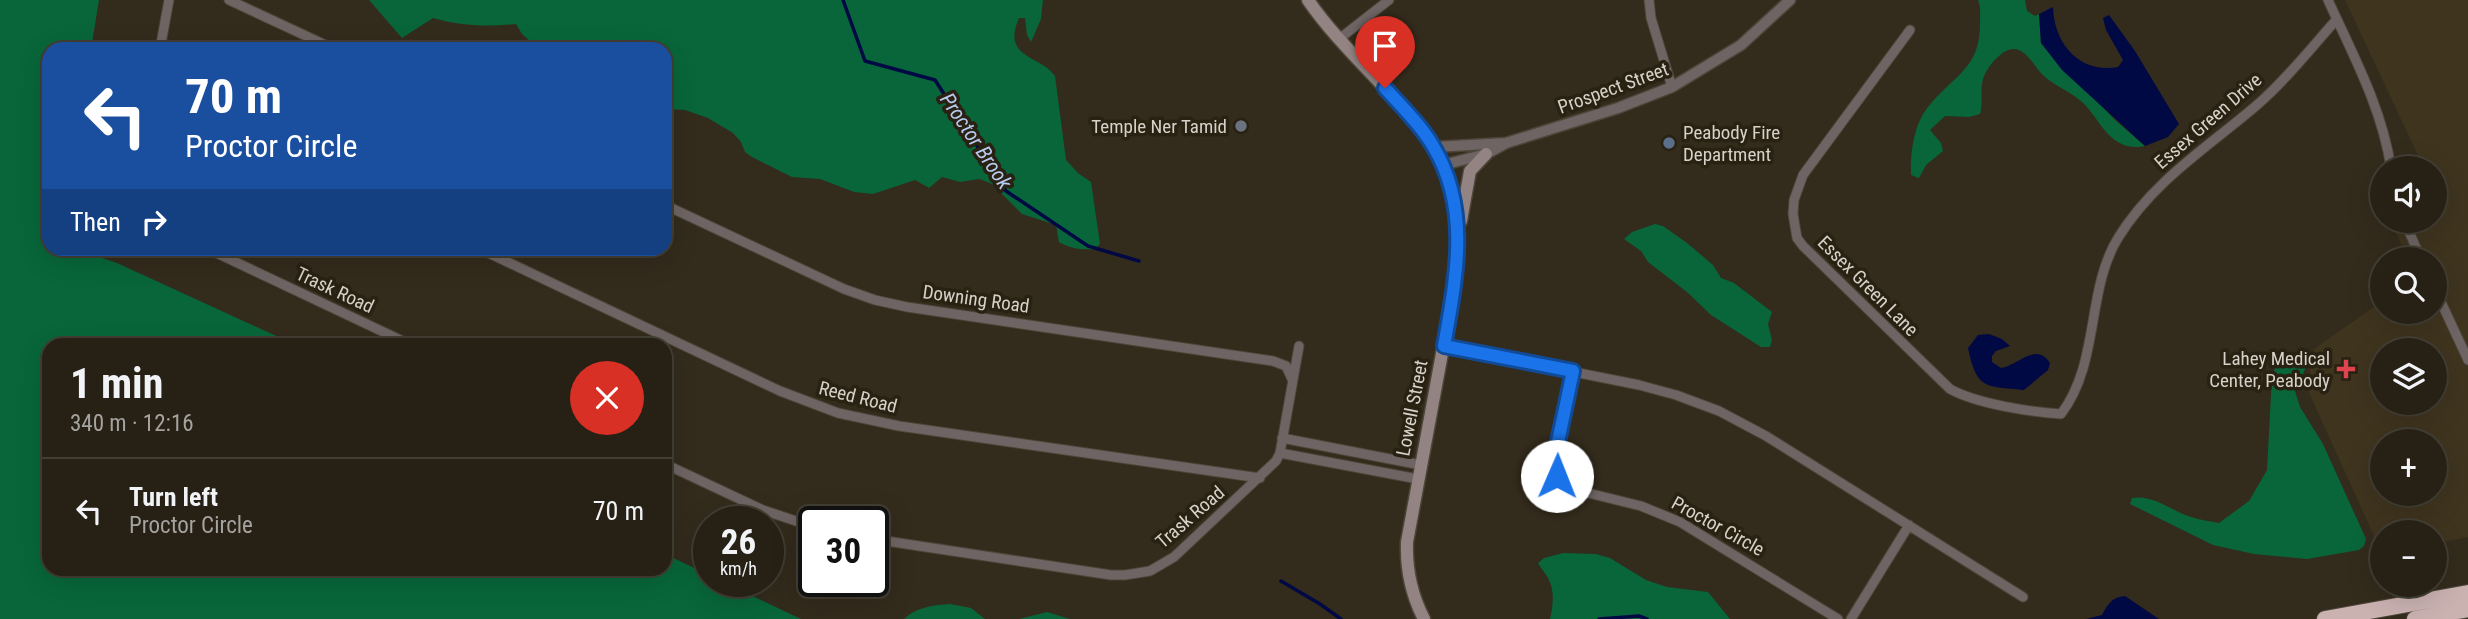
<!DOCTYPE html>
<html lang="en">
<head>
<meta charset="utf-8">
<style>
	body { margin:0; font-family:"Roboto Condensed",sans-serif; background:#2e281e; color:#f1f3f6; height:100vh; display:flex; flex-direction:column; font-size:26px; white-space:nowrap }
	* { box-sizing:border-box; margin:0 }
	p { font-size:23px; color:#a4a3a0 }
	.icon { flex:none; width:38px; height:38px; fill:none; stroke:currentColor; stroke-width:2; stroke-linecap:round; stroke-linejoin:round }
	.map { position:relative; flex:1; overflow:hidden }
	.details { position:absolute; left:42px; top:338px; width:630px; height:238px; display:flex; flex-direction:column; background:#262015; border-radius:21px; box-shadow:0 7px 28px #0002,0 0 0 2px #423e34 }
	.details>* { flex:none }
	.banner { position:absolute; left:42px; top:42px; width:630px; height:214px; border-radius:21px; box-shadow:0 7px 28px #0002,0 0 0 2px #423e34; background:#1a4fa0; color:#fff; overflow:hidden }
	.controls { position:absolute; left:2370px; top:156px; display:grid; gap:14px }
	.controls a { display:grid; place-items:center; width:77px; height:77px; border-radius:50%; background:#262015; box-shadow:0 7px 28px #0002,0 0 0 2px #423e34; font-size:35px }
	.speed { position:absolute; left:693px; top:506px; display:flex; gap:14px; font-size:35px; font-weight:700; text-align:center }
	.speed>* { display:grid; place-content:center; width:91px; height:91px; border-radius:50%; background:#262015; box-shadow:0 7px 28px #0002,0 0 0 2px #423e34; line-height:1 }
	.speed small { font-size:18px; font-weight:400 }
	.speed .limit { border:4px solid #111; border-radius:10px; background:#fff; color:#111 }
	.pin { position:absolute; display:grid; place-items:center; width:60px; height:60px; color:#fff; margin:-72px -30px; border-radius:50% 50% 50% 0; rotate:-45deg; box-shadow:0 0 7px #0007 }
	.pin .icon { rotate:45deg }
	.me { position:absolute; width:77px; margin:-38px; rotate:1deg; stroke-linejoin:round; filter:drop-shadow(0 0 5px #0008) }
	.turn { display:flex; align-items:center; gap:24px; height:147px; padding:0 28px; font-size:32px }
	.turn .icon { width:91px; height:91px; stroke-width:2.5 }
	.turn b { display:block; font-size:49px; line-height:60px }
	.then { display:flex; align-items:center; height:66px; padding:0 28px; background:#0003; gap:14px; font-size:26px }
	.round { display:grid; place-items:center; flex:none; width:74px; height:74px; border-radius:37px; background:#2e281e }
	.summary { display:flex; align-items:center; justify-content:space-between; height:119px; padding:0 28px }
	h1 { font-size:42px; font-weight:700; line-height:52px }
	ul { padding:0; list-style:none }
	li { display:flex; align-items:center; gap:21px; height:105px; padding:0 28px; border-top:2px solid #423e34 }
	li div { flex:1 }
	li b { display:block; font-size:26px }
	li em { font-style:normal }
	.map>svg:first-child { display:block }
</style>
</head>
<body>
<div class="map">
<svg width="2468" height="619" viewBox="0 0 2468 619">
	<rect width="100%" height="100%" fill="#332b1c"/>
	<!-- built -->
	<path fill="#3f341e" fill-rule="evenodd" d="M2345 0H2468V537L2434 544V532H2382V547L2378 545 2307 388 2314 349 2382 301V312H2434V259H2407L2393 225 2403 221 2434 220V205L2440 202 2434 189V168H2424ZM2382 350H2434V402H2382ZM2382 441H2434V494H2382Z"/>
	<!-- green -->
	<path fill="#08663a" d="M0 0H99L91 49H49V248L75 249 117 263 296 345H49V569H665V554L709 575V581H721L801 619H0Z
		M369 0H1043L1041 19 1031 42 1027 35 1025 18H1019C1001 59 1041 55 1055 76L1066 160 1078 173 1091 182 1100 244 1095 249C1082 250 1071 249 1059 242L1056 225 1022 214 992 184 985 181 979 179 960 182 942 177 929 188 915 180 873 194 854 192 820 179 792 177 752 157 745 152 741 142 733 133 708 118 685 110 665 109V49H539L522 34 516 24C486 27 461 26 433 18L402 38Z
		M1978 0H2025L2027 11 2035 16 2039 14 2041 43 2115 120 2145 146C2109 153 2101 119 2082 102 2071 92 2057 87 2045 77 2033 67 2024 40 2004 52 1997 57 1991 63 1986 72 1978 86 1984 100 1980 114L1969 117 1945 116 1930 130 1941 143 1943 151 1926 165 1919 178 1911 175C1910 153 1914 124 1928 107 1953 75 1981 69 1980 22 1980 14 1981 7 1978 0Z
		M1655 224 1663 226 1687 243 1713 265 1721 278 1734 283 1772 312 1768 324 1772 340 1770 347H1761L1711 315 1687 292 1648 262 1641 251 1624 239 1632 232Z
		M2277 363 2306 367 2295 391 2300 407 2323 444 2366 539 2364 546 2359 550 2307 559 2254 554 2213 545 2130 504 2132 498C2154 494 2171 511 2191 517 2200 520 2210 521 2219 523L2249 501 2267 470 2272 376Z
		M1563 553 1596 554 1610 558 1646 580 1667 587 1708 592 1730 619H1550C1553 606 1555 590 1548 578 1545 572 1541 569 1538 563L1544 558Z
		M950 604 971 608 985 619H904C916 607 934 605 950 604Z
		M1047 612 1070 619H1019Z"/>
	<!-- water -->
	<path fill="#000944" d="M2053 7C2054 44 2080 74 2118 67L2123 60 2106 30 2103 18 2109 15 2135 51 2179 124 2168 137 2145 146 2062 70 2041 43 2039 14Z
		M1989 334 2002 339 2010 346 1996 351 1992 356V362L2001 368C2017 366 2036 341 2050 363L2048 370 2024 390C1985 386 1977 390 1968 348L1978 335Z
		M2125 596 2159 619H2086L2102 615C2108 604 2112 597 2125 596Z"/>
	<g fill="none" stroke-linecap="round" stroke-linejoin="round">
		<!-- stream -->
		<path stroke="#000944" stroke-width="3.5" d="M843 0 865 61 935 80 1006 191 1088 246 1139 261
			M1281 581 1320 604 1341 619
			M1599 619 1639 616 1647 619"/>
		<defs>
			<path id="minor" d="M229 0 334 49
				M1649 0 1651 18 1672 87
				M2328 0C2353 55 2382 108 2391 168
				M1910 30 1803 175 1794 200 1793 214 1797 238 1803 246 1950 389C1977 404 2031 412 2061 414 2100 363 2086 290 2118 238 2153 181 2208 147 2257 105 2286 80 2311 48 2337 19
				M1339 39 1389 0
				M160 49 169 0
				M665 205 844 289 875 300 907 307 1273 361 1286 366 1292 379
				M2404 220 2421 259
				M206 248 411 345
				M478 248 780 391 838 413 899 426 1260 478
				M2434 287 2468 360
				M1444 346 1639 385 1676 395 1719 411 1766 436 2023 597
				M1573 371 1555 456 1557 476 1568 488 1641 506 1680 522 1838 619
				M1282 438 1421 465
				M1280 453 1418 479
				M665 464 763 510 814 527
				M873 539 1111 575H1125L1150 571 1174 557 1276 461 1280 453 1299 346
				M1851 619 1909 525"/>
			<path id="tertiary" d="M1434 147 1506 143
				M1443 165 1486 154 1506 143 1618 108 1672 87 1741 45 1790 0"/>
			<path id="secondary" d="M1308 0C1332 35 1364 65 1393 97 1408 113 1423 128 1434 147 1457 187 1461 233 1456 278L1407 542C1406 570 1411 594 1424 619
				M1461 221 1470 171 1486 154"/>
			<path id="motorway" d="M2325 619 2468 593
				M2415 619 2468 609"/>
		</defs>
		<!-- minor casing -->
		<use href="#minor" stroke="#4d4638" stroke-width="11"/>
		<!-- tertiary casing -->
		<use href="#tertiary" stroke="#4d4638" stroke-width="13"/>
		<!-- secondary casing -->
		<use href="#secondary" stroke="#4d4638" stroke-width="15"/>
		<!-- motorway casing -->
		<use href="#motorway" stroke="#4d4638" stroke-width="18"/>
		<!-- minor -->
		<use href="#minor" stroke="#6e6464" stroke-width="9"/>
		<!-- tertiary -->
		<use href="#tertiary" stroke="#6e6464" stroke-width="10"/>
		<!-- secondary -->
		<use href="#secondary" stroke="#938483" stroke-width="12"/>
		<!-- motorway -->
		<use href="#motorway" stroke="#cab2b1" stroke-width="16"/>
	</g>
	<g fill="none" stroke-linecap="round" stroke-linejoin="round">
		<defs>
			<path id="route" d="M1385 88C1402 107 1420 124 1433 146 1471 209 1456 278 1444 346L1573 371 1555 456 1557 476"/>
		</defs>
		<!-- route casing -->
		<use href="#route" stroke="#114b97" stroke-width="18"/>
		<!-- route -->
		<use href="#route" stroke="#1a73e8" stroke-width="12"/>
	</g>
	<!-- markers -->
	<circle fill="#6b7280" stroke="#292112" stroke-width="2.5" cx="1241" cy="126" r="7"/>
	<circle fill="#5c6f8a" stroke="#292112" stroke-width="2.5" cx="1669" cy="143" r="7"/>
	<path fill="#e0444e" stroke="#292112" stroke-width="2.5" d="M2342.5 358.5h7v7h7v7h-7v7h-7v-7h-7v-7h7z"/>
	<g text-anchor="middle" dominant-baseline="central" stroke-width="7" stroke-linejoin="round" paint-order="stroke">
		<!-- street labels -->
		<g font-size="19" fill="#d7d2c9" stroke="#292112">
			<text transform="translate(1613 88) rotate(-20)">Prospect Street</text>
			<text transform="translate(2208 121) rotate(-41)">Essex Green Drive</text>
			<text transform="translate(1868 286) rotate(45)">Essex Green Lane</text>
			<text transform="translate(335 290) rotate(25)">Trask Road</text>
			<text transform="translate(976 299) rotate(8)">Downing Road</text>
			<text transform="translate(858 397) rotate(14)">Reed Road</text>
			<text transform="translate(1412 408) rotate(-79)">Lowell Street</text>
			<text transform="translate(1190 517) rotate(-41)">Trask Road</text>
			<text transform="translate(1718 526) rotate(29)">Proctor Circle</text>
		</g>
		<!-- poi labels -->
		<g font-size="19" fill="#d7d2c9" stroke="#292112" text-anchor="end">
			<text x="1227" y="126">Temple Ner Tamid</text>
			<text x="1683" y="132" text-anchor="start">Peabody Fire<tspan x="1683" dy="22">Department</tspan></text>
			<text x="2330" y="358">Lahey Medical<tspan x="2330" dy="22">Center, Peabody</tspan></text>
		</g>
		<!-- water labels -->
		<g font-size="21" font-style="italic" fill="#b8cbf0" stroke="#292112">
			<text transform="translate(976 141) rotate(56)">Proctor Brook</text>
		</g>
	</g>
</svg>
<div class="controls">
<a><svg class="icon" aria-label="sound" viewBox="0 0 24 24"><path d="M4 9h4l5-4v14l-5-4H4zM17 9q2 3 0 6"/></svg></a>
<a><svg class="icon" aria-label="search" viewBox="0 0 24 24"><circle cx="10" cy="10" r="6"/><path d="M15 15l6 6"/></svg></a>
<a><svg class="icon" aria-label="layers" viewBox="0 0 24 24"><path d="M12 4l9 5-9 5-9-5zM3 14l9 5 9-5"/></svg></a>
<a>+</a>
<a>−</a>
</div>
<div class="speed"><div>26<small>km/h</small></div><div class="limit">30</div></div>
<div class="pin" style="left:1385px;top:88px;background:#d93025"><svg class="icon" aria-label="arrive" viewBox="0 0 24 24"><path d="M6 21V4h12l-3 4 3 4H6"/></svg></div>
<svg class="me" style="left:1557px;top:476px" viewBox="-20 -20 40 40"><circle r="19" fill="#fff"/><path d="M0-13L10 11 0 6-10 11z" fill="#1a73e8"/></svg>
<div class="banner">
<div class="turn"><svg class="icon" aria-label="left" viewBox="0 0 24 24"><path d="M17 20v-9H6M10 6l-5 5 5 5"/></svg><div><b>70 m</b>Proctor Circle</div></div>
<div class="then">Then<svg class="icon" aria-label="right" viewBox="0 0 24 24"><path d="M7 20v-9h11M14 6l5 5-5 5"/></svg></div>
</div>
<section class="details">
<div class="summary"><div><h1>1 min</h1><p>340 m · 12:16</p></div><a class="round" style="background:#d93025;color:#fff"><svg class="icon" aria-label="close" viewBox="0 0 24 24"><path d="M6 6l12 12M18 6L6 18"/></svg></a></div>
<ul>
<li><svg class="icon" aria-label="left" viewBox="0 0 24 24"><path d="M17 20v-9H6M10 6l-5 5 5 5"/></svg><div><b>Turn left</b><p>Proctor Circle</p></div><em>70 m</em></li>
</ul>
</section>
</div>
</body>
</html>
